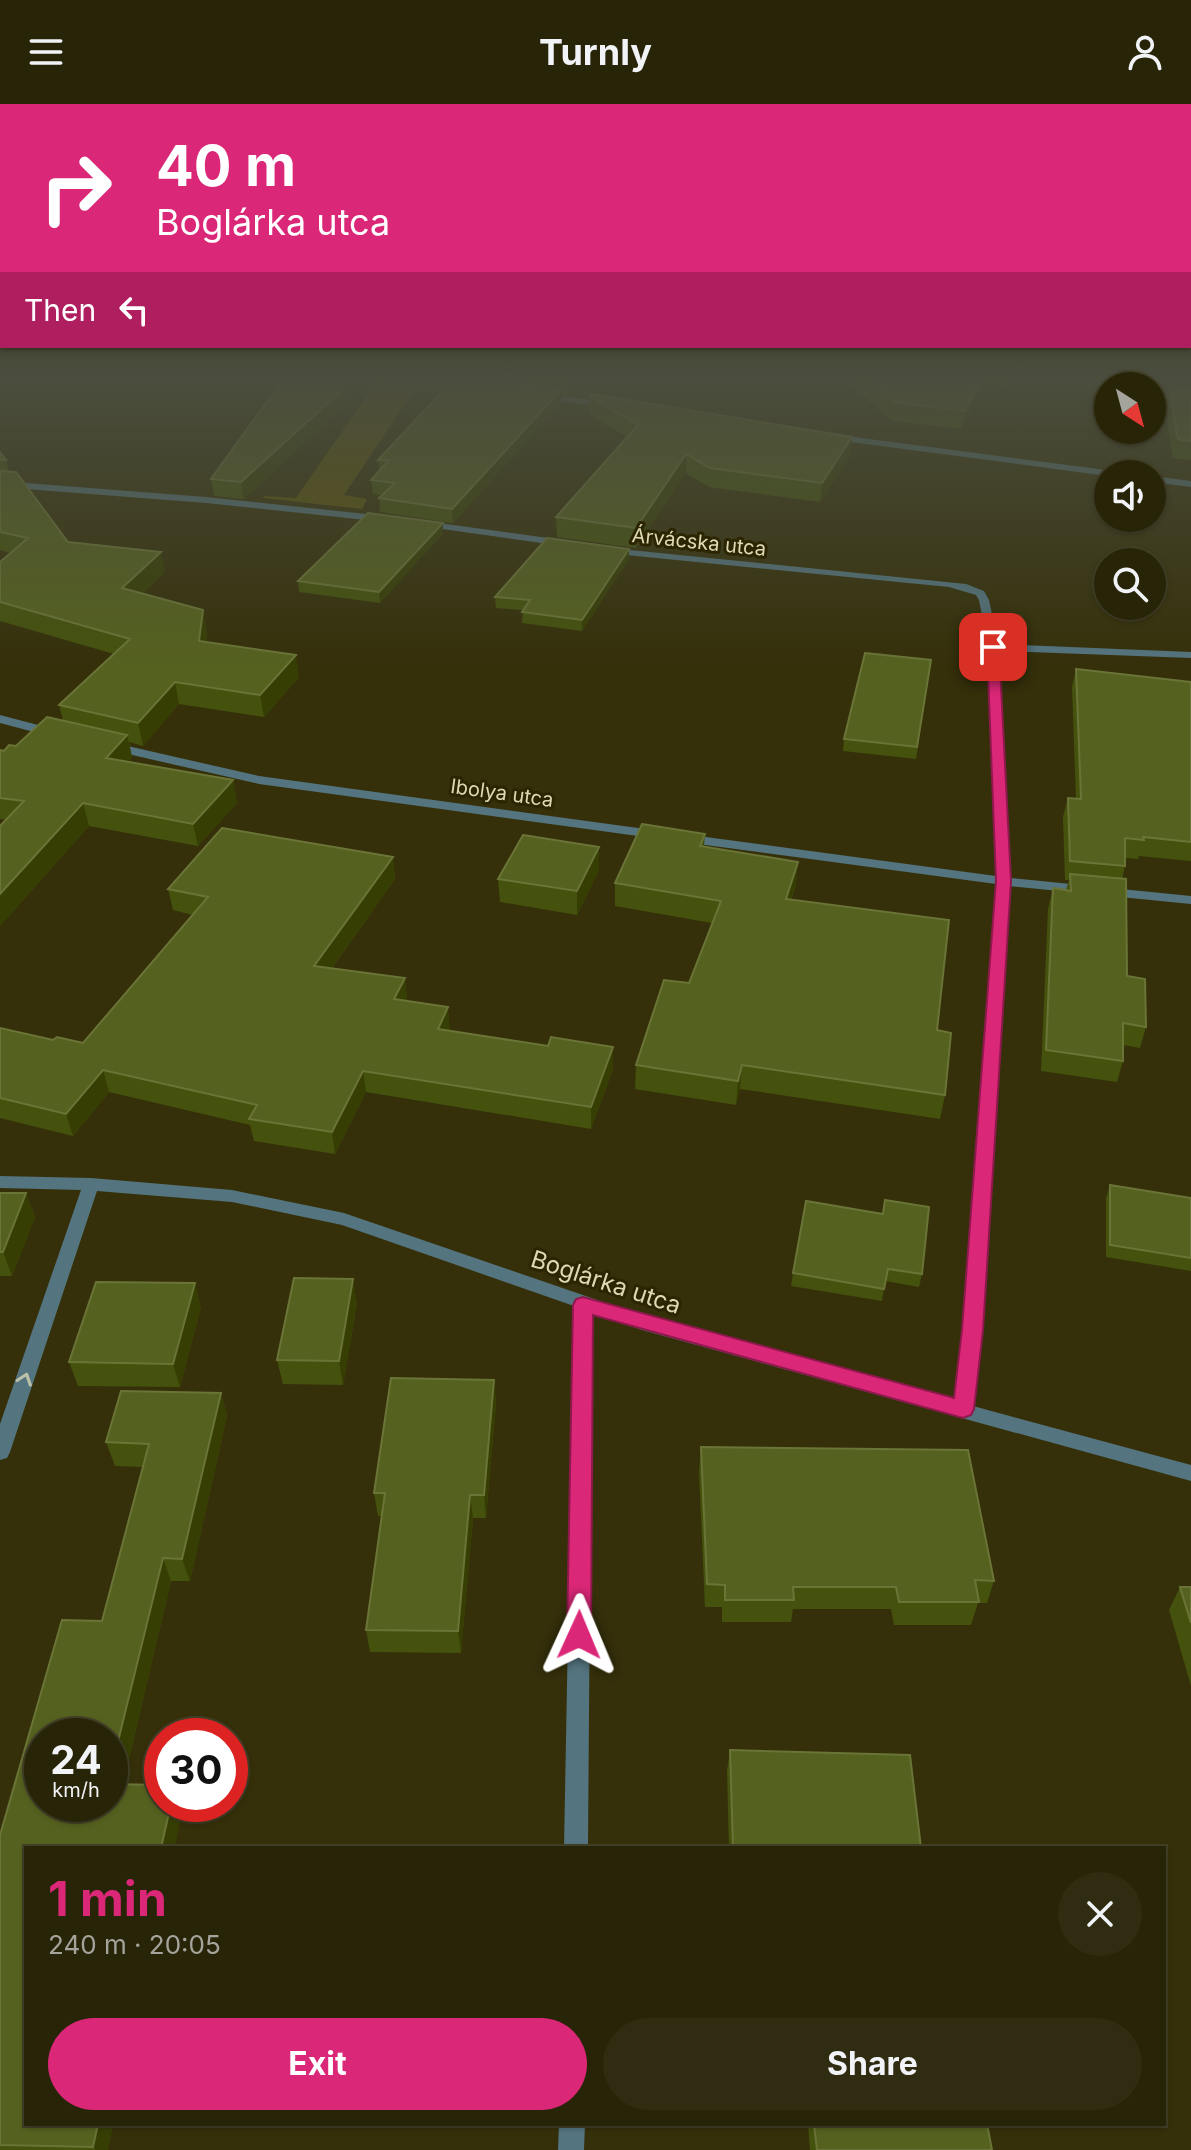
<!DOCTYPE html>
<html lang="en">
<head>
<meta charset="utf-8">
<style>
	body { margin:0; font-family:Inter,sans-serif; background:#302c12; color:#f1f3f6; height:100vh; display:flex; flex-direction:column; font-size:30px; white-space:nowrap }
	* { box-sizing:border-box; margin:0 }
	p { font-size:26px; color:#a5a49c }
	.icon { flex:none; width:44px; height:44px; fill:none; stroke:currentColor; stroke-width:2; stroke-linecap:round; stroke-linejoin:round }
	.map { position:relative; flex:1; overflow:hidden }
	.drawer { position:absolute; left:24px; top:1742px; width:1142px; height:280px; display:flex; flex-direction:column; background:#282408; border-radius:0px; box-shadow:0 2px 6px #0004,0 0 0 2px #444129 }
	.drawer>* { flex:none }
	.banner { position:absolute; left:0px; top:0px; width:1192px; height:244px; box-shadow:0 2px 6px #0004,0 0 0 2px #444129; background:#db2777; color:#fff; overflow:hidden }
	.needle { width:52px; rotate:144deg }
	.fabs { position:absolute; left:1094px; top:268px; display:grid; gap:16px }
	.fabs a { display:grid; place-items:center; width:72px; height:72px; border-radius:50%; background:#282408; box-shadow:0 2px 6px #0004,0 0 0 2px #444129; font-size:40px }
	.speed { position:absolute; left:24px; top:1614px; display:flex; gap:16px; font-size:40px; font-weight:700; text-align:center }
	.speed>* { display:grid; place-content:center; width:104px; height:104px; border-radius:50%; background:#282408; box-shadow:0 2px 6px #0004,0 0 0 2px #444129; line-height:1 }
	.speed small { font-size:20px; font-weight:400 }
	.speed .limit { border:12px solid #d22; background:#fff; color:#111 }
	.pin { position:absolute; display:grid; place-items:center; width:68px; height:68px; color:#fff; margin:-34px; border-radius:16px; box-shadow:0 4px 12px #0006 }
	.me { position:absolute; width:88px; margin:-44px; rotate:1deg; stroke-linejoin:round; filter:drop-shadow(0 0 6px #0008) }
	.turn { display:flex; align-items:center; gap:28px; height:168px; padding:0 24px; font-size:36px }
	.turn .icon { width:104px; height:104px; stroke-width:2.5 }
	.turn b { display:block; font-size:56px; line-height:68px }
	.then { display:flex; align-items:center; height:76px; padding:0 24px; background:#0003; gap:16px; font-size:30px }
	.round { display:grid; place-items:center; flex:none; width:84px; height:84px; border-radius:42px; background:#302c12 }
	.head { display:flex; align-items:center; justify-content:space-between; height:136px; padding:0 24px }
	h1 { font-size:48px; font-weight:700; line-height:60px; color:#db2777 }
	.button { display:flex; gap:16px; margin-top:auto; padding:16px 24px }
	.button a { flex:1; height:92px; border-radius:48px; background:#db2777; color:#fff; font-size:32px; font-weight:700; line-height:92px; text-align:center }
	.button a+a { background:#302c12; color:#f1f3f6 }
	header { display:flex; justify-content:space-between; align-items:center; height:104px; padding:0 24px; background:#282408; font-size:36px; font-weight:700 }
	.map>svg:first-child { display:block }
</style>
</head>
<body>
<header><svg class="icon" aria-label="menu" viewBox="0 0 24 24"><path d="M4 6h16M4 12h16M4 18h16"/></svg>Turnly<svg class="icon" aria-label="person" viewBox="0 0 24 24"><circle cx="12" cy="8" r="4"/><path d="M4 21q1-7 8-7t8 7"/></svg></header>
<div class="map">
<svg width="1191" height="2046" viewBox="0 0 1191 2046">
	<rect width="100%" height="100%" fill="#35300a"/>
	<!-- green -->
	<path fill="#5c5307" d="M379 274H384L385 282 402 284 416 281 460 288V291L415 285 344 391 367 395 362 405 263 394 265 392 296 394Z"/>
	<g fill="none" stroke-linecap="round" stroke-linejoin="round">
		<!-- street -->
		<path fill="#54747f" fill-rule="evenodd" d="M400 274H422L471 283 467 285Z
			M1061 274H1082L1121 282 1108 283Z
			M1152 285 1191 291V295L1152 289Z
			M542 290 610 298 614 301 610 304 539 294 538 292Z
			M831 330 1114 367 1119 370 1108 372 828 335 827 333Z
			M1152 372 1191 377V383L1152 378Z
			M0 377 206 393 385 412 390 415 385 418 206 399 0 383Z
			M424 417 563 436 568 439 563 442 421 422 419 420Z
			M610 444 966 480 984 487 989 496 998 540 1191 548V554L999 547 1010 774 1191 792V800L1009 782 981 1226 973 1302 1191 1361V1377L642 1226 592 1209 588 1744H564L574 1202 342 1121 232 1098 97 1087 10 1348 7 1354 0 1356V1320L81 1086 0 1084V1072L91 1074 232 1086 344 1109 644 1212 955 1297 963 1226 996 780 683 738 677 734 683 730 996 772 988 543 979 496 976 491 949 483 606 449 605 447Z
			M0 611 57 626 59 629 53 633 0 619Z
			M110 638 259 672 660 727 666 731 660 735 259 680 106 645V639Z
			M559 2020H585L584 2046H558Z"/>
	</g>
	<!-- wall -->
	<path fill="#44520d" d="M284 274H360L340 306 244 395 214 392 211 375Z
		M455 274H584L569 291 561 290 562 299 453 419 380 408 379 394 382 391 373 390 371 376 379 368 378 356Z
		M850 274H1010L1007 282 984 279 962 325 892 317 849 279Z
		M1169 282 1191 284V356L1173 354 1164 300Z
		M589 292 850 352 820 398 709 383 686 369 636 444 557 433 556 413 627 333 589 310Z
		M0 348 6 356 9 368 68 438 165 468 142 490 207 527 206 538 299 573 264 613 179 600 143 642 129 638 132 653 128 658 233 676 237 699 198 742 89 722 0 822V722L6 716 0 715V646L4 647 16 642 63 616 59 601 114 550 0 517V458L11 449 0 446Z
		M443 429 380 499 299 488 298 477Z
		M629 445V455L582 527 522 519 523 506 496 504 495 493Z
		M931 556 916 655 843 647 844 635Z
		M1076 565 1191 578V757L1139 752 1138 755 1125 754V762L1122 775 1127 872 1146 923 1140 944 1123 941V957L1117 978 1041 967 1048 805 1053 784 1066 786 1069 776H1065L1063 713 1068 694 1076 695 1072 583Z
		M705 730 704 743 796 781 791 796 937 926 945 991 940 1015 740 985 736 1001 635 985 636 961 689 879 712 819 615 802V779Z
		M393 753 395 775 332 864 405 874 407 896 450 925 449 927 548 942 613 943V965L591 1025 366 988 335 1050 254 1037 250 1021 109 988 73 1032 0 1014V924L53 936 83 939 193 811 173 806 168 785Z
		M599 766 577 811 500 798 498 775Z
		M1110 1081 1191 1094V1167L1106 1153V1094Z
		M0 1089H26L35 1113 12 1172H0Z
		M885 1096 922 1170 919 1183 885 1177 882 1197 791 1182 793 1169 883 1109Z
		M357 1199 343 1281 283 1280 277 1256Z
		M201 1203 180 1283 78 1282 69 1258Z
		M494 1276 496 1300 486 1414H473L461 1549 370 1548 366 1526 381 1412H378L374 1389Z
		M221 1289 227 1312 190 1477H171L123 1680 183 1702 26 1744 113 2020 108 2046H0V1731L102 1517 143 1363 115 1362 106 1338Z
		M701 1343 994 1477 987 1499H978L971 1521H894L891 1505H793L791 1518H722V1503H705L699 1367Z
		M1180 1483H1191V1582L1169 1506Z
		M730 1646 921 1744H729L727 1667Z
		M808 2020H987L992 2046H810Z"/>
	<!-- shaded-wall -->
	<path fill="#373e04" d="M348 274H360L340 306 244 395 241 378Z
		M569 274H584L569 291Z
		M981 274H985L984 279 962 325 965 307Z
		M561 286 562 299 453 419 452 405Z
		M852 333 850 352 820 398 822 379Z
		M686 350V369L636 444V424Z
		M443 419V429L380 499 379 488Z
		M629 445V455L582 527V516Z
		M161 448 165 468 126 505 122 484Z
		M203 506 207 527 203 558 199 537Z
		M296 551 299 573 264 613 260 591Z
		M175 578 179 600 143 642 138 619Z
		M127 631 132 653 112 676 106 654Z
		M233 676 237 699 198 742 193 720Z
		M83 699 89 722 0 822V790Z
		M599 743V766L577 811V787Z
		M393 753 395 775 318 883 314 862Z
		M798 758 796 781 783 818 786 795Z
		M405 874 407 896 397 916 394 895Z
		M448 903 450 925 440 947 438 925Z
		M613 943V965L591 1025V1003Z
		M742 961 740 985 736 1001 738 977Z
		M103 966 109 988 73 1032 66 1010Z
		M363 967 366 988 335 1050 332 1028Z
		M26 1089 35 1113 12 1172 3 1148Z
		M353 1175 357 1199 343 1281 339 1257Z
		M195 1179 201 1203 180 1283 173 1260Z
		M494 1276 496 1300 486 1414 484 1391Z
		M221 1289 227 1312 190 1477 182 1455Z
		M470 1391 473 1414 461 1549 458 1527Z
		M163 1454 171 1477 118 1700 110 1684V1670Z
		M171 1700H183V1702L175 1744H161Z
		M98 2020H113L108 2046H96L93 2043Z"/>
	<!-- building -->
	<path fill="#55611f" stroke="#6a7437" stroke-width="2" d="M284 274H348L338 290 241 378 211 375Z
		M455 274H472L561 286 452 405 379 394 395 379 371 376 389 356H378Z
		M866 274H981L965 307 894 298Z
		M1169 282 1191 284V337L1178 335Z
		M590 290 852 333 822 379 710 364 686 350 636 424 556 413 638 321 589 292Z
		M0 348 6 356H0Z
		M0 367 16 368 68 438 161 448 122 484 203 506 199 537 296 551 260 591 175 578 138 619 59 601 130 535 0 498V458L28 434 0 428Z
		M368 409 443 419 379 488 298 477Z
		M547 434 629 445 582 516 522 508 530 496 495 493Z
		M865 549 931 556 917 643 844 635Z
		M1076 565 1191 578V738L1143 733 1144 736 1125 734V762L1070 757 1068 694 1081 695Z
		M47 613 127 631 106 654 233 676 193 720 83 699 0 790V722L24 697 0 694V646L4 647 9 641 16 642Z
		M642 720 705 730 700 742 798 758 786 795 949 816 937 926 951 929 945 991 742 961 738 977 636 961 664 876 689 879 721 797 615 779Z
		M222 724 393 753 314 862 405 874 394 895 448 903 438 925 548 942 551 933 613 943 591 1003 363 967 332 1028 249 1015 257 1001 103 966 66 1010 0 994V924L53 936 57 933 83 939 208 793 168 785Z
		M523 731 599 743 577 787 498 775Z
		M1070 770 1126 775 1127 872 1145 875 1146 923 1123 919V957L1046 946 1053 784 1071 787Z
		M1110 1081 1191 1094V1154L1110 1141Z
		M0 1089H26L3 1148H0Z
		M885 1096 929 1103 922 1170 888 1165 884 1185 793 1169 806 1097 883 1110Z
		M294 1174 353 1175 339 1257 277 1256Z
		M96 1178 195 1179 173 1260 69 1258Z
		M391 1274 494 1276 484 1391H470L458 1527 366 1526 385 1389H374Z
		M121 1287 221 1289 182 1455 163 1454 110 1670V1632H42V1700H110V1680L162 1681V1700H171L161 1744H26V2020H98L93 2043 0 2041V1731L62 1516 102 1517 149 1340 106 1338Z
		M701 1343 968 1346 994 1477 975 1476 979 1498H899L896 1483H793L794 1496H725V1481L707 1480Z
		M1180 1483H1191V1519Z
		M730 1646 910 1651 921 1744H733Z
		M814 2020H987L992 2046H817Z"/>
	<!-- one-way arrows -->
	<defs><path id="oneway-chevron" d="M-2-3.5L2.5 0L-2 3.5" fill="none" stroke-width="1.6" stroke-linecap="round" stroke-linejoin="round" transform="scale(2)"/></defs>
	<use stroke="#bbc0a8" href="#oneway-chevron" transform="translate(25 1275) rotate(-71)"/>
	<!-- sky -->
	<linearGradient id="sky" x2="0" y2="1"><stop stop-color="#1d1a06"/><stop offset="0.49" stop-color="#4b4e3e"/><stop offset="1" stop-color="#4b4e3e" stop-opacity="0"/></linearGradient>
	<rect width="1191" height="561" fill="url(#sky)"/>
	<!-- route -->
	<path fill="#db2777" stroke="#8e194d" stroke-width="2" d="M993 539 999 543 1011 777 983 1226 974 1305 971 1311 963 1314 593 1211 591 1531 587 1539 579 1542 570 1539 567 1531 573 1201 576 1195 583 1193 954 1294 962 1226 996 777 987 543Z"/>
	<g text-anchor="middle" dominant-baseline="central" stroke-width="6" stroke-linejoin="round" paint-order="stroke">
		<!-- far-street labels -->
		<g font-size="20" fill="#ddd9b6" stroke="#2b2601">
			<text transform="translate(699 438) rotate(6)">Árvácska utca</text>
			<text transform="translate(502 689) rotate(8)">Ibolya utca</text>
		</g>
		<!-- street labels -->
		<g font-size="24" fill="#ddd9b6" stroke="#2b2601">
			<text transform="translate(606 1178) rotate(18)">Boglárka utca</text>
		</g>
	</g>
</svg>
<div class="fabs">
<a><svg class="needle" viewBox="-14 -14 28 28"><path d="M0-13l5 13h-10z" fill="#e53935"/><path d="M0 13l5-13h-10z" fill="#a5a49c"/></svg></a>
<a><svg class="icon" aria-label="sound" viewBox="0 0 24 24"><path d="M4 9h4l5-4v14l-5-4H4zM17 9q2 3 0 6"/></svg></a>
<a><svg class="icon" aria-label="search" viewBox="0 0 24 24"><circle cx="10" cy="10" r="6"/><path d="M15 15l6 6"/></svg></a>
</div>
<div class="speed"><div>24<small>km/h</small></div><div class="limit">30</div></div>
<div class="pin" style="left:993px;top:543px;background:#d93025"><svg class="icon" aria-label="arrive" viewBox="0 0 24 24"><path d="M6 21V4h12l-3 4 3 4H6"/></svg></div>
<svg class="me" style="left:579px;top:1531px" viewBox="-20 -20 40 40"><path d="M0-17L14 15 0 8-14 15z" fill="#db2777" stroke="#fff" stroke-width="4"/></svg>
<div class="banner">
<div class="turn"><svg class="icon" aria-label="right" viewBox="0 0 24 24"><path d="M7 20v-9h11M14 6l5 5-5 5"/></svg><div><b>40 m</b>Boglárka utca</div></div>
<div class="then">Then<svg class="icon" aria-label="left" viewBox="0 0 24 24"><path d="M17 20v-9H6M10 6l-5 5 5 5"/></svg></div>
</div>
<section class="drawer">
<div class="head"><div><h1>1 min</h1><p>240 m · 20:05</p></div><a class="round"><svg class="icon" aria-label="close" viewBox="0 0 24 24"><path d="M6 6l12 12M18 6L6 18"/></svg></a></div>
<div class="button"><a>Exit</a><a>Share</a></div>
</section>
</div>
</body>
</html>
